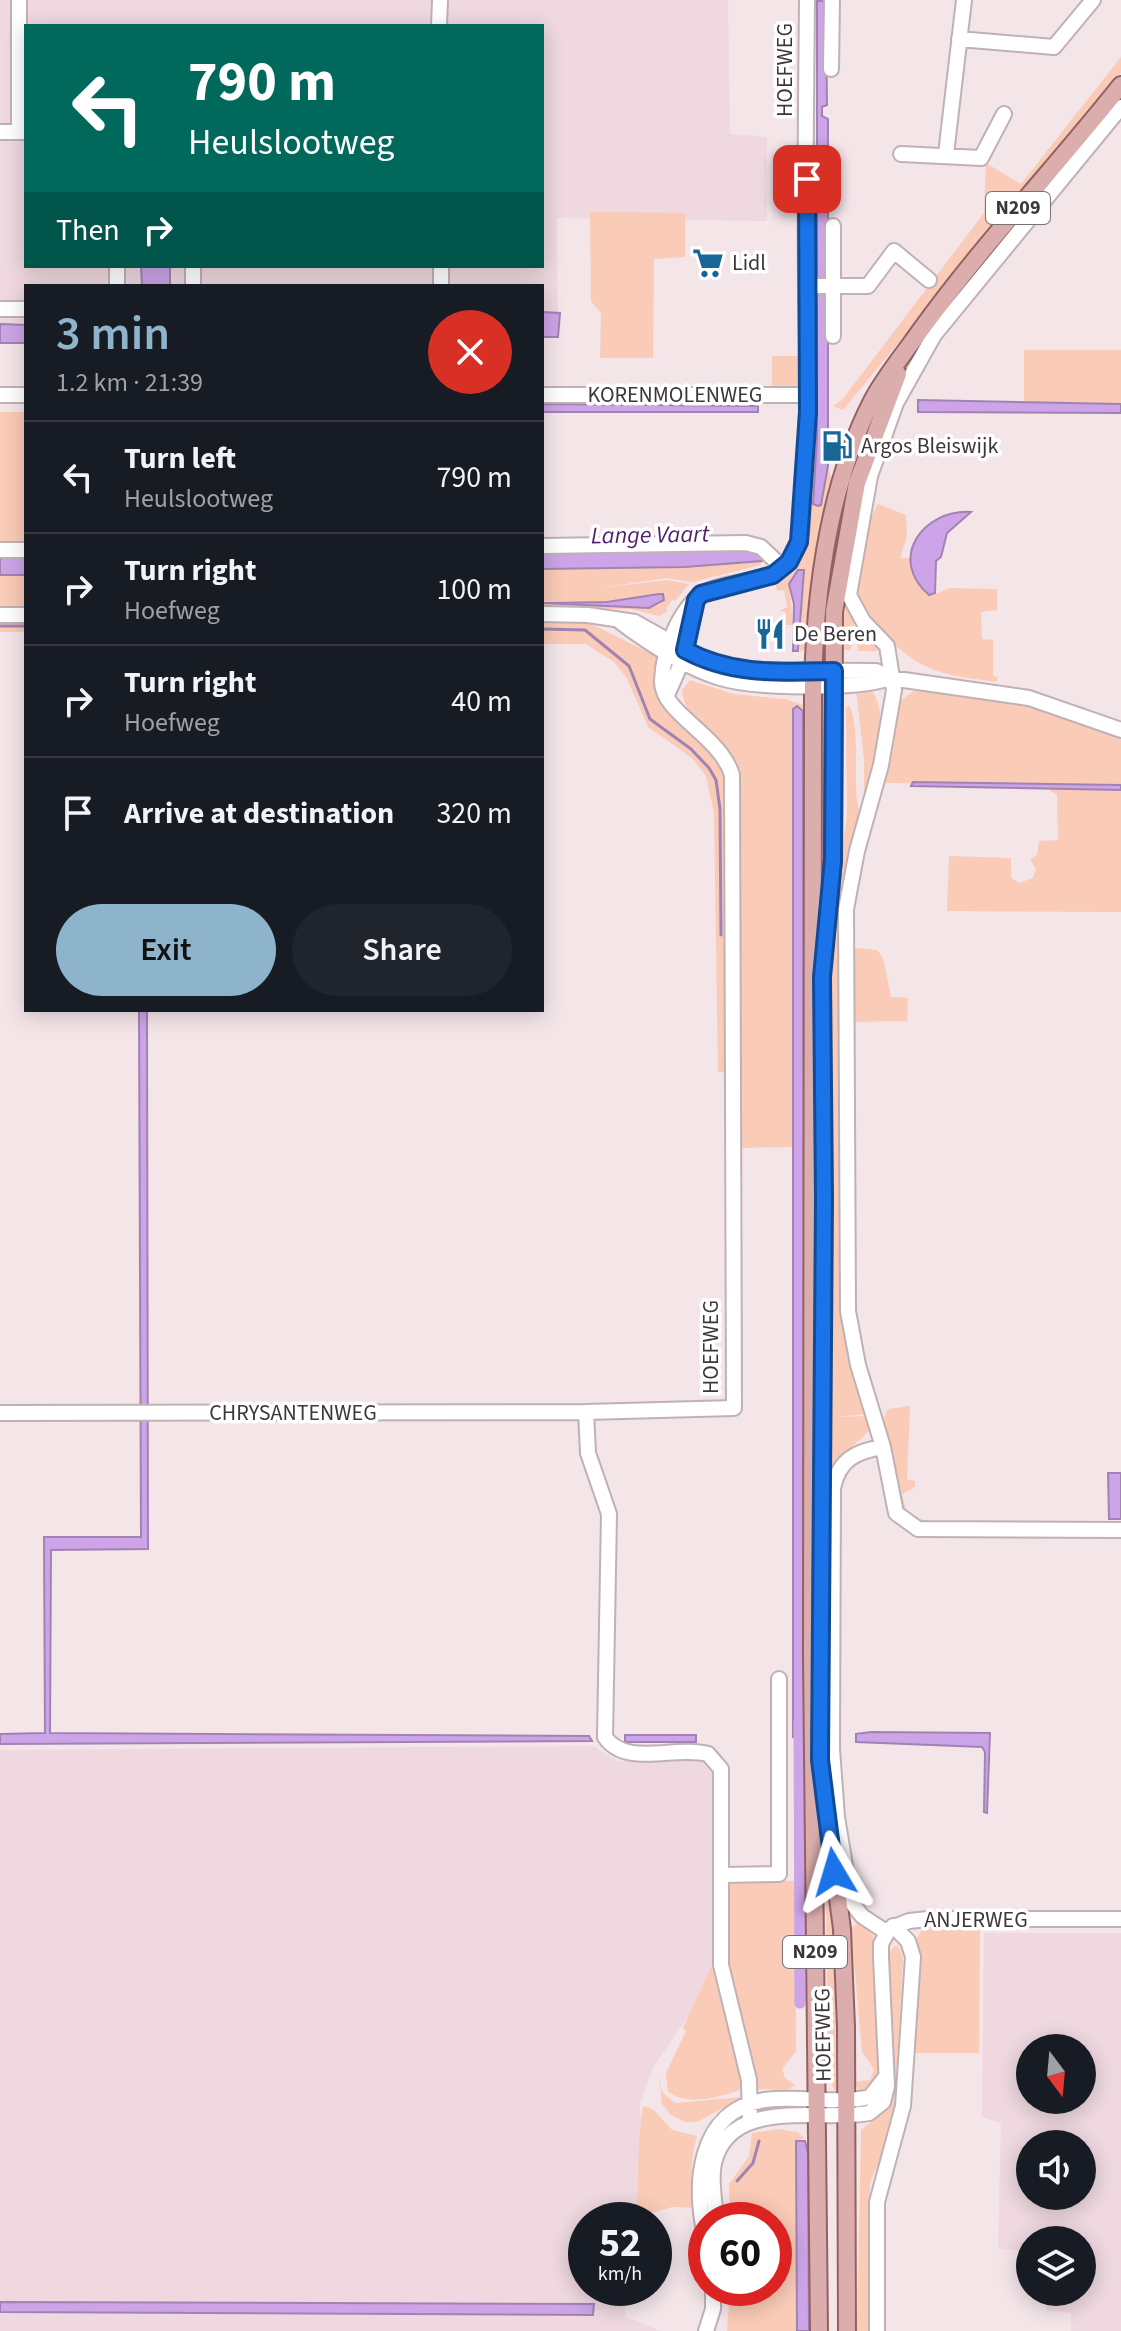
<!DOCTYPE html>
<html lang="en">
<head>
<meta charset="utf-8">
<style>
	body { margin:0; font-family:"Source Sans 3",sans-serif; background:#20242c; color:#f1f3f6; height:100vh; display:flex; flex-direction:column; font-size:30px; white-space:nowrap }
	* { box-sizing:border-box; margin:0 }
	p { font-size:26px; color:#9ea1a6 }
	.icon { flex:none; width:44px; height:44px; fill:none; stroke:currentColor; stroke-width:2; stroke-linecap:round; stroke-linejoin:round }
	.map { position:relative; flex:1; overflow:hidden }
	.side { position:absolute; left:24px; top:284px; width:520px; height:728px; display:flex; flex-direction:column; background:#171b24; border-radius:0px; box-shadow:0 4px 20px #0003 }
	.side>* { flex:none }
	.hud { position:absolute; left:24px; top:24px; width:520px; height:244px; border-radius:0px; box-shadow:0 4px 20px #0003; background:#00695c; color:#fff; overflow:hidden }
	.needle { width:52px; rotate:164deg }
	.tools { position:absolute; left:1016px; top:2034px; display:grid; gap:16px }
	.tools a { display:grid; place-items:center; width:80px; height:80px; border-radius:50%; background:#171b24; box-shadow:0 4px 20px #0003; font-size:40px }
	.speed { position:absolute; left:568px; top:2202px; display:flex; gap:16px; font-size:40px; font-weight:700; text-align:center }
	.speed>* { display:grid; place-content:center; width:104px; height:104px; border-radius:50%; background:#171b24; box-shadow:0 4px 20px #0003; line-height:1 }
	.speed small { font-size:20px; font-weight:400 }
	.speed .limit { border:12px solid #d22; background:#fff; color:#111 }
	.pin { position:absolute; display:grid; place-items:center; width:68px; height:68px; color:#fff; margin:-34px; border-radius:16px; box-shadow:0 4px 12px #0006 }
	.me { position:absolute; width:88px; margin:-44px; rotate:353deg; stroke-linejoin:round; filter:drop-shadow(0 0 6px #0008) }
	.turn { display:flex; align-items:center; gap:28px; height:168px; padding:0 32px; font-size:36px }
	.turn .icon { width:104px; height:104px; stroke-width:2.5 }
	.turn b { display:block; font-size:56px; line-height:68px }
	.then { display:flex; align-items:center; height:76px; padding:0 32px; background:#0003; gap:16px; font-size:30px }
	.round { display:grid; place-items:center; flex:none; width:84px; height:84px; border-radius:42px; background:#20242c }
	.summary { display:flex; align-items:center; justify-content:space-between; height:136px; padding:0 32px }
	h1 { font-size:48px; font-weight:600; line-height:60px; color:#8eb4cc }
	.button { display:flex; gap:16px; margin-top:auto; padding:16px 32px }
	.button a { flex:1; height:92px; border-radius:48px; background:#8eb4cc; color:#111; font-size:32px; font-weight:600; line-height:92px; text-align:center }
	.button a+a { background:#20242c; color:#f1f3f6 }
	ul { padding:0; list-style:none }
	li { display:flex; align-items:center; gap:24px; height:112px; padding:0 32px; border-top:2px solid #363941 }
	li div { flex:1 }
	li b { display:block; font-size:30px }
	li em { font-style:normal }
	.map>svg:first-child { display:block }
</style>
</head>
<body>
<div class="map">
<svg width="1121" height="2331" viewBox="0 0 1121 2331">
	<rect width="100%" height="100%" fill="#f4e5e9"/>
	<!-- built -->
	<path fill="#efd8df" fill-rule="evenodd" d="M0 0H728L730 134 767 137V221L557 218 558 335H542V286H26V336H0ZM26 26H542V266H26Z
		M593 1746 618 1761H701L716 1777 715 1960 699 2001 652 2069 640 2104 645 2220H586V2288H623L626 2317 661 2331H0V1750Z
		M984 1933H1121V2331H1071V2313L1046 2310 1045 2292H1082V2240H1030V2251L998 2249 1001 2123 982 2117ZM1030 2048H1082V2100H1030ZM1030 2144H1082V2196H1030Z"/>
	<!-- green -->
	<path fill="#facbb7" d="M1121 57V73L843 410 833 406 842 400 984 213 986 163 1021 184Z
		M590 212 685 213V257L654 259 653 358H600L601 313 591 301Z
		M1024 350H1121V404L1024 403Z
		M772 356H800L798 388 772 391Z
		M0 412H26V547H0Z
		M814 448 821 504 828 466 833 485 813 572 808 648 800 652 804 570 789 584 793 625H786V612L780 611 787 607 784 590 777 591 776 586 796 570 803 550Z
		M878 504 906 515 907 536 900 558H911L913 571 925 593 933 595 950 588 997 589V610L981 612 982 639 993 640V675L998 678 996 682C972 678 947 677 925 666 904 656 860 618 857 592 853 565 865 527 878 504Z
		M762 561 761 565 693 582 666 578 600 588 667 580 689 584 675 601 672 600 666 609 668 611 659 616 631 609H542V603L649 608 661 604 659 594 607 602 542 601V569L685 567Z
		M0 575H26V610H0Z
		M846 596 855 622 851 631V650H841Z
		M26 619V632H0V620Z
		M542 620 589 623 644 650 646 644 661 655 657 685 662 707 715 753 728 780 730 1072H718L714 813 706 776 692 758 648 727 627 678 614 662 586 644H542Z
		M862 628 878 651H858L856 631Z
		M690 680 733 694 785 699 806 706 808 1738 805 1737V1721L803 711 793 710 794 1147 740 1148 733 761C721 734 683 720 682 690Z
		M869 688C894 711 871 777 864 807V759L856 690Z
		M915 690 1020 701 1121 734V785L881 783 899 702Z
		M849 705C863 731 849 799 862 814L840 928V1203L842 1252 868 1414 834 1417 868 1416 871 1429 838 1460 830 1475 828 1594H823L830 1311V943L847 814 846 708Z
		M1049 790H1121V912L947 911 949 856 1011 858V877L1019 883 1033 878 1036 869 1030 859 1037 855 1039 841 1058 840 1057 795Z
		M858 948 877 950 883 958 891 997 908 998 907 1021 850 1022 852 951Z
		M910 1406 907 1480 915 1481V1487L902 1494 907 1512 925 1521 1025 1522 1020 1526 916 1522 899 1507 882 1422 888 1409Z
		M819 1757 839 1971 841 2087 837 2095 828 2077 826 1896Z
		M726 1881H795L796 2051 782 2069 785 2078 795 2085 787 2090 756 2089 727 1969Z
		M860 1921 875 1938 879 2077 873 2089 860 2092 854 2082 870 2080 874 2069 862 2052 851 1929Z
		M940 1924H980L979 2053H912L915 1941 921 1931Z
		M895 1946 899 1947 903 1960 893 2129 870 2183 869 2331H857L861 2130 887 2109 891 2098 888 1954Z
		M717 1964 745 2088C725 2096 685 2108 668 2091L666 2073 686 2031 683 2028 712 1965Z
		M659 2075 662 2092 675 2103 743 2097 697 2122H685L671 2115 662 2104Z
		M643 2106 654 2110 672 2130 697 2136C690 2161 689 2183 699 2208L673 2207 637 2217 639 2137Z
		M778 2129 797 2132 805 2138 796 2142 797 2331H727L730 2288H774V2220H730L729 2184 749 2156 752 2133Z"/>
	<!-- water -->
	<path fill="#cca4e7" stroke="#a183b3" stroke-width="2" d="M817 1H823L826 7 827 105 822 107V116L828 119V466L821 505 818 506 813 504 817 438Z
		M141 266H170V286H142Z
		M542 312 560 313 558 337H542Z
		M0 324 26 325V343H0Z
		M918 400 1121 404V413L918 412Z
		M542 404 758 406V412H542Z
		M971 512 947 533 941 557 936 561 935 593 929 595C887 559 923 509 971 512Z
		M751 550 764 559 762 561 685 567 542 569V551Z
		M0 558H26V575H0Z
		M798 570H804L798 651H793L794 604 789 584Z
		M659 594H663L664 600 649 608 542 603 607 602Z
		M797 706 803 711 805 1737H793V709Z
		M913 782 1121 785V790L911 786Z
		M139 1010H147L148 1549 51 1550 50 1733 589 1736 592 1741 0 1744V1734L45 1733 44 1537H141Z
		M1108 1473H1121V1519H1109Z
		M871 1732 990 1733 987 1813 984 1812 985 1752 982 1747 856 1742V1734Z
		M625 1735H696V1742H625Z
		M796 2141H805L808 2153 809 2331H797Z
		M0 2302 594 2304 593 2315 0 2312Z"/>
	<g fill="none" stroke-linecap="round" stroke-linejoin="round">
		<!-- stream -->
		<path stroke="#a183b3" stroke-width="3" d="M0 626H26
			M542 629 585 630 629 666 650 719 691 749 709 768 716 780 720 809 721 935
			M737 2181 753 2163 759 2141"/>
		<!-- canal -->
		<path stroke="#cca4e7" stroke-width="11" d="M799 1723 800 2003"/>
		<defs>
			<path id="minor" d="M19 0V132
				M439 26 440 0
				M959 39 1054 47 1093 0
				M831 69 832 0
				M1121 107 934 335 896 403 870 476 849 595 863 621 887 646 894 690 881 765 857 851 846 909 848 1311 858 1365 883 1447 896 1513 918 1529 1121 1530
				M0 132H26
				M901 154 981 158 1004 114
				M946 154 964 0
				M117 266V286
				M441 266V286
				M193 286V266
				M806 286H868L894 251 929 280
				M0 309H26
				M833 336V226
				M0 395H26
				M542 395H808
				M542 546 746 543 761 547 783 568
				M0 550H26
				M542 614 588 615 635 622 701 659 736 670 876 671 890 678 1029 698 1121 730
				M0 615H26
				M619 621C647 642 683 666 717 677 754 689 853 690 890 678
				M667 695 683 659 696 601
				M0 1413 586 1412
				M883 1447C857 1451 839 1459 833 1488L832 1749 837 1817 851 1902 862 1916 886 1932
				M722 1875 779 1874V1679
				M750 2122 749 2080 721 1965V1769L708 1754C676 1745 626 1768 605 1737L609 1514 588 1453 586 1412 734 1408 732 775C720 735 661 713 662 681 663 650 681 600 712 589 745 577 784 586 798 545 804 528 802 508 803 491 807 442 808 394 807 346 804 231 806 115 807 0
				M716 2220C715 2202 710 2181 714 2163 730 2096 820 2122 869 2113L883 2102 887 2086 881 1957V1944L889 1929 909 1921 928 1919H1121
				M706 2240C693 2186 696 2111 765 2100 799 2095 836 2105 870 2097L884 2079
				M706 2331 713 2309V2288
				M877 2331V2202L903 2106 913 1957 908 1941 893 1926"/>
			<path id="major" d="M823 961 833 860 834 612 857 483 898 374
				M821 1768 842 1929 846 2027 847 2331
				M819 2331 812 1657 813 686C815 590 828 487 872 401 885 376 904 354 920 331 982 245 1055 168 1121 85"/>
		</defs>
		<!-- minor casing -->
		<use href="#minor" stroke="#c0b1b5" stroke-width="18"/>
		<!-- major casing -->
		<use href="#major" stroke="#946161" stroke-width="20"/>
		<!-- minor -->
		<use href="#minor" stroke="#fff" stroke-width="14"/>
		<!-- major -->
		<use href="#major" stroke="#dbaead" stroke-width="16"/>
	</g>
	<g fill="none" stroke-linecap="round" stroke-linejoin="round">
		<defs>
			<path id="route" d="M807 179 808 412 799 542 789 562 773 575 701 594 696 600 685 650C733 676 780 672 834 671L833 860 822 977 824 1198 820 1760 834 1872"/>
		</defs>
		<!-- route casing -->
		<use href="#route" stroke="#114b97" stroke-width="20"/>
		<!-- route -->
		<use href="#route" stroke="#1a73e8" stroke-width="14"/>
	</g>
	<!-- icons -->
	<defs>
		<symbol id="supermarket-bare" viewBox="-9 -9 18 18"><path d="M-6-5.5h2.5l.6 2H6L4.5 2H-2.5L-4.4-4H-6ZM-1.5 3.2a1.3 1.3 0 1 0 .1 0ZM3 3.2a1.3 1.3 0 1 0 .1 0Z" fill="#166698" stroke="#fff" stroke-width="2.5" paint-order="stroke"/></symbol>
		<symbol id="fuel-bare" viewBox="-9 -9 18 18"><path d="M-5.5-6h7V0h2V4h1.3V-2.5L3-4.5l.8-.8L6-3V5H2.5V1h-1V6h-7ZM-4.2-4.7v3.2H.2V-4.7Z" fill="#166698" stroke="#fff" stroke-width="2.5" paint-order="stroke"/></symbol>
		<symbol id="restaurant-bare" viewBox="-9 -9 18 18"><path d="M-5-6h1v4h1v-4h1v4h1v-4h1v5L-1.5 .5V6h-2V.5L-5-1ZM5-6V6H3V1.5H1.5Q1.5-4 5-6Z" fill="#166698" stroke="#fff" stroke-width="2.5" paint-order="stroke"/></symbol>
	</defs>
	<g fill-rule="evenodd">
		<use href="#supermarket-bare" x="686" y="241" width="44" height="44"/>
		<use href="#fuel-bare" x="815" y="424" width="44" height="44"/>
		<use href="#restaurant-bare" x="748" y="612" width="44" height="44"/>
	</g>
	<g text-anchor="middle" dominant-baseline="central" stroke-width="7" stroke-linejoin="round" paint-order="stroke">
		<!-- shield labels -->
		<g fill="#fff" stroke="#777374" stroke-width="2">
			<rect x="986" y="192" width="64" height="32" rx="6"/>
			<rect x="783" y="1936" width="64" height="32" rx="6"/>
		</g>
		<g font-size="20" font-weight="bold" fill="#3d3739">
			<text x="1018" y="208">N209</text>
			<text x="815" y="1952">N209</text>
		</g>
		<!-- street labels -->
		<g font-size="22" fill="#3d3739" stroke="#fff">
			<text transform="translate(785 70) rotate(-90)">HOEFWEG</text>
			<text x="675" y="395">KORENMOLENWEG</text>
			<text transform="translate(711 1347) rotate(-90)">HOEFWEG</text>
			<text x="293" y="1413">CHRYSANTENWEG</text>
			<text x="976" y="1920">ANJERWEG</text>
			<text transform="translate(823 2035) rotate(-91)">HOEFWEG</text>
		</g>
		<!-- poi labels -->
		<g font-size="22" fill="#3d3739" stroke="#fff" text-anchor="start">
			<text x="732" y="263">Lidl</text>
			<text x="861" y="446">Argos Bleiswijk</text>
			<text x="794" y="634">De Beren</text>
		</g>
		<!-- water labels -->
		<g font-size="24" font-style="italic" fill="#511f6c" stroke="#fff">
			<text transform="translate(650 535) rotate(-1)">Lange Vaart</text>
		</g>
	</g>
</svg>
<div class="tools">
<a><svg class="needle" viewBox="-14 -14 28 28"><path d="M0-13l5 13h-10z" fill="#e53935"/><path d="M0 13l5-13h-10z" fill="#9ea1a6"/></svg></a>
<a><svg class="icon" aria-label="sound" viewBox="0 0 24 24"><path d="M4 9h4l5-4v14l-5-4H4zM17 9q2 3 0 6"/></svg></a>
<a><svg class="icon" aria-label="layers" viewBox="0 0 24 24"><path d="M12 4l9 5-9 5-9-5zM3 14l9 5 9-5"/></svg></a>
</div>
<div class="speed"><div>52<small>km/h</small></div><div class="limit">60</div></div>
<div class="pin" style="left:807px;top:179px;background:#d93025"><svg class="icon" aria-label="arrive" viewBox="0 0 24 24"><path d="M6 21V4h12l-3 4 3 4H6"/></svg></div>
<svg class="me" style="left:834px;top:1872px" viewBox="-20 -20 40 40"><path d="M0-17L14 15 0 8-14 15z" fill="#1a73e8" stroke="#fff" stroke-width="4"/></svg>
<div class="hud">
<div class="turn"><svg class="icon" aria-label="left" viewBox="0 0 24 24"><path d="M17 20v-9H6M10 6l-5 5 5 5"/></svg><div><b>790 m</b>Heulslootweg</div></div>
<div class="then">Then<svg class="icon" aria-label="right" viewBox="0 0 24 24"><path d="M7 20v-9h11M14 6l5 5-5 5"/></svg></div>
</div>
<section class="side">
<div class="summary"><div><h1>3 min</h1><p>1.2 km · 21:39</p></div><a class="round" style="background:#d93025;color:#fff"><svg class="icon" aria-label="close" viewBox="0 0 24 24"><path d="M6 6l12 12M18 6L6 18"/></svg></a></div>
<ul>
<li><svg class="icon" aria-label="left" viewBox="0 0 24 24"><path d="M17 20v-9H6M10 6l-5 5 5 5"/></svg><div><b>Turn left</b><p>Heulslootweg</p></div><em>790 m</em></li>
<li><svg class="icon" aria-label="right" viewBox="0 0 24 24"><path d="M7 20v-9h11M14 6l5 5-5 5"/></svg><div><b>Turn right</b><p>Hoefweg</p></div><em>100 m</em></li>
<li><svg class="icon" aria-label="right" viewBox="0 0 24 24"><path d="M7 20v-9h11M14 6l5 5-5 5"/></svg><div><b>Turn right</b><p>Hoefweg</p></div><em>40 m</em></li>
<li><svg class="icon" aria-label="arrive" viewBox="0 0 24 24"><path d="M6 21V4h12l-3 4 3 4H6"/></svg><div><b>Arrive at destination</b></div><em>320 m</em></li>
</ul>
<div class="button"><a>Exit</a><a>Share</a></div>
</section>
</div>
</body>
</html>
